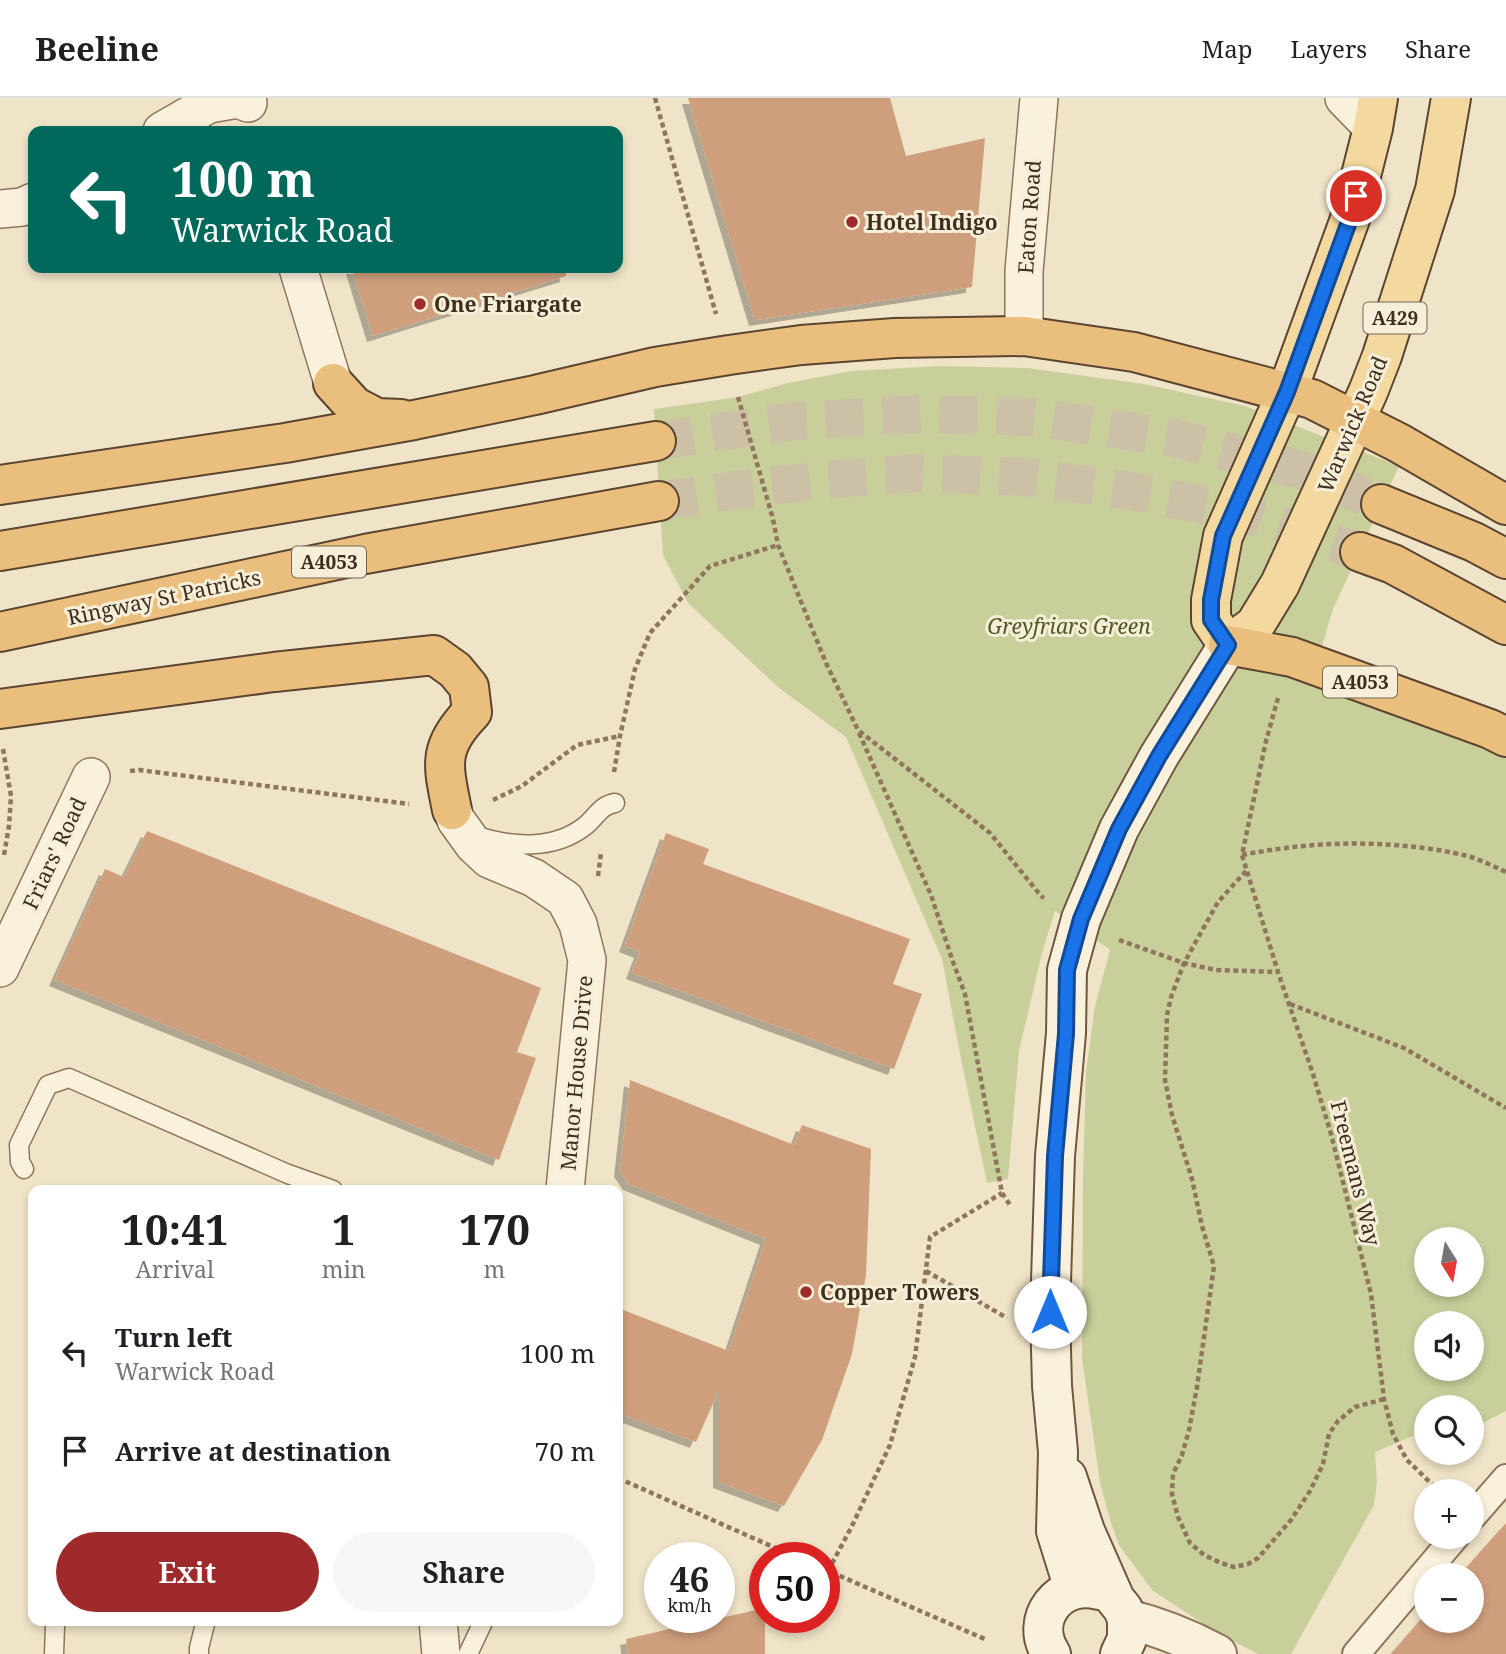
<!DOCTYPE html>
<html lang="en">
<head>
<meta charset="utf-8">
<style>
	body { margin:0; font-family:"Noto Serif",serif; background:#f6f6f6; color:#202124; height:100vh; display:flex; flex-direction:column; font-size:26px; white-space:nowrap }
	* { box-sizing:border-box; margin:0 }
	p { font-size:23px; color:#757577 }
	.icon { flex:none; width:38px; height:38px; fill:none; stroke:currentColor; stroke-width:2; stroke-linecap:round; stroke-linejoin:round }
	.map { position:relative; flex:1; overflow:hidden }
	.side { position:absolute; left:28px; top:1087px; width:595px; height:441px; display:flex; flex-direction:column; background:#fff; border-radius:14px; box-shadow:0 4px 10px #0003 }
	.side>* { flex:none }
	.hud { position:absolute; left:28px; top:28px; width:595px; height:147px; border-radius:14px; box-shadow:0 4px 10px #0003; background:#00695c; color:#fff; overflow:hidden }
	.needle { width:46px; rotate:169deg }
	.controls { position:absolute; left:1414px; top:1129px; display:grid; gap:14px }
	.controls a { display:grid; place-items:center; width:70px; height:70px; border-radius:50%; background:#fff; box-shadow:0 4px 10px #0003; font-size:35px }
	.speed { position:absolute; left:644px; top:1444px; display:flex; gap:14px; font-size:35px; font-weight:700; text-align:center }
	.speed>* { display:grid; place-content:center; width:91px; height:91px; border-radius:50%; background:#fff; box-shadow:0 4px 10px #0003; line-height:1 }
	.speed small { font-size:18px; font-weight:400 }
	.speed .limit { border:10px solid #d22; background:#fff; color:#111 }
	.pin { position:absolute; display:grid; place-items:center; width:60px; height:60px; color:#fff; margin:-30px; border:4px solid #fff; border-radius:50%; box-shadow:0 2px 7px #0007 }
	.me { position:absolute; width:77px; margin:-38px; rotate:0deg; stroke-linejoin:round; filter:drop-shadow(0 0 5px #0008) }
	.turn { display:flex; align-items:center; gap:24px; height:147px; padding:0 28px; font-size:32px }
	.turn .icon { width:91px; height:91px; stroke-width:2.5 }
	.turn b { display:block; font-size:49px; line-height:60px }
	.eta { display:flex; justify-content:space-evenly; align-items:center; height:119px; text-align:center }
	.eta b { font-size:42px; font-weight:700; line-height:49px }
	.button { display:flex; gap:14px; margin-top:auto; padding:14px 28px }
	.button a { flex:1; height:80px; border-radius:42px; background:#9e2a2b; color:#fff; font-size:28px; font-weight:700; line-height:80px; text-align:center }
	.button a+a { background:#f6f6f6; color:#202124 }
	ul { padding:0; list-style:none }
	li { display:flex; align-items:center; gap:21px; height:98px; padding:0 28px }
	li div { flex:1 }
	li b { display:block; font-size:26px }
	li em { font-style:normal }
	header { display:flex; align-items:center; gap:42px; box-sizing:border-box; height:98px; padding:0 35px; background:#fff; border-bottom:2px solid #e0e0e0 }
	header strong { font-size:33px }
	nav { display:flex; gap:38px; margin-inline-start:auto; font-size:24px }
	.map>svg:first-child { display:block }
</style>
</head>
<body>
<header>
<strong>Beeline</strong>
<nav><a>Map</a><a>Layers</a><a>Share</a></nav>
</header>
<div class="map">
<svg width="1506" height="1556" viewBox="0 0 1506 1556">
	<defs>
		<filter id="shadow"><feDropShadow dx="-6" dy="6" stdDeviation="0" flood-color="#0004"/></filter>
	</defs>
	<rect width="100%" height="100%" fill="#f0e4c8"/>
	<!-- green -->
	<path fill="#c9cf9b" fill-rule="evenodd" d="M940 268 1027 270 1144 286 1245 308 1399 368 1333 511 1314 575 1506 657V1313L1481 1326 1472 1329V1309H1426V1339L1415 1337 1375 1354 1377 1384 1374 1407 1291 1556H1258L1214 1533 1152 1492 1119 1447 1111 1425 1100 1385 1082 1260 1083 1078 1086 974 1095 908 1110 852 1055 813 1042 855 1019 953 1008 1081 987 1085 962 966 942 861 846 639 779 590 688 505 663 457 654 311 738 299 788 285 851 273ZM1426 1141H1472V1186H1426ZM1426 1225H1472V1270H1426Z"/>
	<!-- building -->
	<path fill="#cf9f7d" filter="url(#shadow)" d="M688 0H890L906 58 985 40 972 189 755 222Z
		M352 170H565L566 178 373 238Z
		M147 733 541 890 517 954 536 960 499 1062 55 882 105 771 124 779Z
		M666 735 709 751 703 766 910 841 893 886 922 896 894 971 632 875 640 854 625 848Z
		M630 982 794 1047 802 1027 871 1051 866 1177 852 1256 822 1342 784 1408 719 1384V1292L696 1344 618 1315V1210L729 1253 766 1141 629 1086 620 1073Z
		M1506 1425V1556H1391L1426 1516V1522H1472V1477H1460Z
		M765 1510V1556H628L626 1541 687 1527 685 1519 721 1520Z"/>
	<g fill="none" stroke-linecap="round" stroke-linejoin="round">
		<!-- trunk-tunnel -->
		<path stroke="#ccc0a6" stroke-width="38" stroke-dasharray="38 19" stroke-linecap="butt" d="M656 343 796 323 922 316 1034 319 1175 340 1312 375 1381 406
			M659 403 742 391 821 382 917 375 1026 379 1132 393 1244 415 1360 454"/>
		<defs>
			<path id="service" d="M474 737C510 749 553 753 585 728 596 719 601 707 615 705
				M24 1071 20 1064 19 1047 48 987 69 980 288 1076 333 1092
				M54 1556 55 1529
				M199 1556V1550L206 1522
				M468 1556 484 1522"/>
			<path id="pedestrian" d="M1472 1419 1506 1380
				M1356 1556 1456 1438"/>
			<path id="minor" d="M1344 0 1373 30
				M162 33 209 6 238 1 248 5
				M0 111 22 109 33 104
				M298 170 333 285
				M1024 238V173L1039 0
				M452 712 456 722 474 747 489 761 534 780 565 801 578 826 587 862 565 1092
				M0 870 91 679
				M438 1522 441 1556"/>
			<path id="tertiary" d="M1127 1521C1160 1529 1187 1540 1217 1556"/>
			<path id="secondary" d="M1067 1379 1085 1433 1115 1501 1123 1511 1127 1521V1541L1120 1556
				M1074 1491 1056 1433 1058 1354 1052 1288 1050 1214 1055 1058 1066 935 1067 872 1081 821 1119 731 1159 658 1228 547
				M1051 1556C1028 1521 1060 1481 1099 1492"/>
			<path id="primary" d="M1378 0 1373 30 1350 121 1287 294 1223 438 1211 502V522L1228 547 1255 527 1280 486 1368 294 1382 258 1435 92 1451 0"/>
			<path id="trunk" d="M333 285 354 308 377 320 401 321
				M0 387 285 345 414 322 535 297 655 269 729 257 801 247 895 240 1024 238 1134 254 1312 301 1399 345 1506 407
				M1381 406 1474 444 1506 461
				M0 453 656 343
				M1360 454 1393 466 1506 527
				M0 534 365 456 659 403
				M1228 547 1292 559 1490 631 1506 639
				M0 611 274 574 434 557 455 572 469 589 472 614C437 650 443 667 452 712"/>
		</defs>
		<!-- service casing -->
		<use href="#service" stroke="#8d765c" stroke-width="21"/>
		<!-- pedestrian casing -->
		<use href="#pedestrian" stroke="#8d765c" stroke-width="30"/>
		<!-- minor casing -->
		<use href="#minor" stroke="#8d765c" stroke-width="40"/>
		<!-- tertiary casing -->
		<use href="#tertiary" stroke="#8d765c" stroke-width="42"/>
		<!-- secondary casing -->
		<use href="#secondary" stroke="#6f573f" stroke-width="42"/>
		<!-- primary casing -->
		<use href="#primary" stroke="#5b4430" stroke-width="42"/>
		<!-- trunk casing -->
		<use href="#trunk" stroke="#5b4430" stroke-width="42"/>
		<!-- path -->
		<path stroke="#8d765c" stroke-width="4.5" stroke-dasharray="5 3.5" stroke-linecap="butt" d="M655 0 716 216
			M738 299 773 421 778 447 826 565 858 632 990 735 1041 798 1044 800
			M1278 600 1266 643 1242 757 1278 874 1313 976 1331 1036 1371 1196 1384 1301 1393 1336 1407 1362 1439 1393
			M859 635 931 797 953 864 965 896 1002 1095 1010 1107
			M3 651 11 698 9 728 4 757
			M130 673 139 672 409 706
			M614 674 620 638 635 571 650 535 710 468 778 447
			M493 702 522 688 577 647 620 638
			M1242 757C1303 745 1362 742 1424 750 1440 752 1456 755 1471 759 1483 763 1495 769 1506 774
			M1246 773 1218 804 1184 865 1171 899 1167 917 1165 982 1172 1017 1192 1081 1202 1128 1214 1168 1197 1289 1189 1332 1182 1357 1173 1376 1172 1396 1178 1419 1190 1445 1204 1457 1221 1465 1234 1469 1248 1466 1258 1460 1291 1422 1310 1393 1323 1366 1329 1336 1338 1323 1355 1309 1384 1301
			M598 778 601 755
			M1119 842 1184 865 1216 872 1278 874
			M1290 906 1404 950 1506 1010
			M926 1173 1007 1220
			M618 1380 798 1460
			M824 1471 987 1542
			M828 1473 852 1428 890 1347 915 1259 930 1139 1002 1095"/>
		<!-- service -->
		<use href="#service" stroke="#faf1dc" stroke-width="18"/>
		<!-- pedestrian -->
		<use href="#pedestrian" stroke="#faf1dc" stroke-width="26"/>
		<!-- minor -->
		<use href="#minor" stroke="#faf1dc" stroke-width="37"/>
		<!-- tertiary -->
		<use href="#tertiary" stroke="#faf1dc" stroke-width="38"/>
		<!-- secondary -->
		<use href="#secondary" stroke="#faf1dc" stroke-width="38"/>
		<!-- primary -->
		<use href="#primary" stroke="#f3d9a0" stroke-width="38"/>
		<!-- trunk -->
		<use href="#trunk" stroke="#eabe7c" stroke-width="38"/>
	</g>
	<g fill="none" stroke-linecap="round" stroke-linejoin="round">
		<defs>
			<path id="route" d="M1050 1214 1055 1058 1066 936 1067 872 1081 821 1119 731 1159 658 1228 547 1211 522V502L1223 438 1287 294 1350 121 1356 98"/>
		</defs>
		<!-- route casing -->
		<use href="#route" stroke="#114b97" stroke-width="18"/>
		<!-- route -->
		<use href="#route" stroke="#1a73e8" stroke-width="12"/>
	</g>
	<!-- markers -->
	<g fill="#9e2a2b" stroke="#f7eed8" stroke-width="2.5">
		<circle cx="852" cy="124" r="7"/>
		<circle cx="420" cy="206" r="7"/>
		<circle cx="806" cy="1194" r="7"/>
	</g>
	<g text-anchor="middle" dominant-baseline="central" stroke-width="6" stroke-linejoin="round" paint-order="stroke">
		<!-- shield labels -->
		<g fill="#f7eed8" stroke="#756857" stroke-width="2">
			<rect x="1363.5" y="204.5" width="63" height="31" rx="5"/>
			<rect x="292" y="448.5" width="74" height="31" rx="5"/>
			<rect x="1323" y="568.5" width="74" height="31" rx="5"/>
		</g>
		<g font-size="19" font-weight="bold" fill="#3d2e20">
			<text x="1395" y="220">A429</text>
			<text x="329" y="464">A4053</text>
			<text x="1360" y="584">A4053</text>
		</g>
		<!-- street labels -->
		<g font-size="21" fill="#3d2e20" stroke="#f7eed8">
			<text transform="translate(1029 119) rotate(-86)">Eaton Road</text>
			<text transform="translate(1352 326) rotate(-67)">Warwick Road</text>
			<text transform="translate(164 499) rotate(-12)">Ringway St Patricks</text>
			<text transform="translate(54 755) rotate(-65)">Friars' Road</text>
			<text transform="translate(576 975) rotate(-85)">Manor House Drive</text>
			<text transform="translate(1356 1075) rotate(76)">Freemans Way</text>
		</g>
		<!-- poi labels -->
		<g font-size="21" font-weight="bold" fill="#3d2e20" stroke="#f7eed8" text-anchor="start">
			<text x="866" y="124">Hotel Indigo</text>
			<text x="434" y="206">One Friargate</text>
			<text x="820" y="1194">Copper Towers</text>
		</g>
		<!-- park labels -->
		<g font-size="21" font-style="italic" fill="#4d5a26" stroke="#f7eed8">
			<text x="1069" y="528">Greyfriars Green</text>
		</g>
	</g>
</svg>
<div class="controls">
<a><svg class="needle" viewBox="-14 -14 28 28"><path d="M0-13l5 13h-10z" fill="#e53935"/><path d="M0 13l5-13h-10z" fill="#757577"/></svg></a>
<a><svg class="icon" aria-label="sound" viewBox="0 0 24 24"><path d="M4 9h4l5-4v14l-5-4H4zM17 9q2 3 0 6"/></svg></a>
<a><svg class="icon" aria-label="search" viewBox="0 0 24 24"><circle cx="10" cy="10" r="6"/><path d="M15 15l6 6"/></svg></a>
<a>+</a>
<a>−</a>
</div>
<div class="speed"><div>46<small>km/h</small></div><div class="limit">50</div></div>
<div class="pin" style="left:1356px;top:98px;background:#d93025"><svg class="icon" aria-label="arrive" viewBox="0 0 24 24"><path d="M6 21V4h12l-3 4 3 4H6"/></svg></div>
<svg class="me" style="left:1050px;top:1214px" viewBox="-20 -20 40 40"><circle r="19" fill="#fff"/><path d="M0-13L10 11 0 6-10 11z" fill="#1a73e8"/></svg>
<div class="hud">
<div class="turn"><svg class="icon" aria-label="left" viewBox="0 0 24 24"><path d="M17 20v-9H6M10 6l-5 5 5 5"/></svg><div><b>100 m</b>Warwick Road</div></div>
</div>
<section class="side">
<div class="eta">
<div><b>10:41</b><p>Arrival</p></div>
<div><b>1</b><p>min</p></div>
<div><b>170</b><p>m</p></div>
</div>
<ul>
<li><svg class="icon" aria-label="left" viewBox="0 0 24 24"><path d="M17 20v-9H6M10 6l-5 5 5 5"/></svg><div><b>Turn left</b><p>Warwick Road</p></div><em>100 m</em></li>
<li><svg class="icon" aria-label="arrive" viewBox="0 0 24 24"><path d="M6 21V4h12l-3 4 3 4H6"/></svg><div><b>Arrive at destination</b></div><em>70 m</em></li>
</ul>
<div class="button"><a>Exit</a><a>Share</a></div>
</section>
</div>
</body>
</html>
